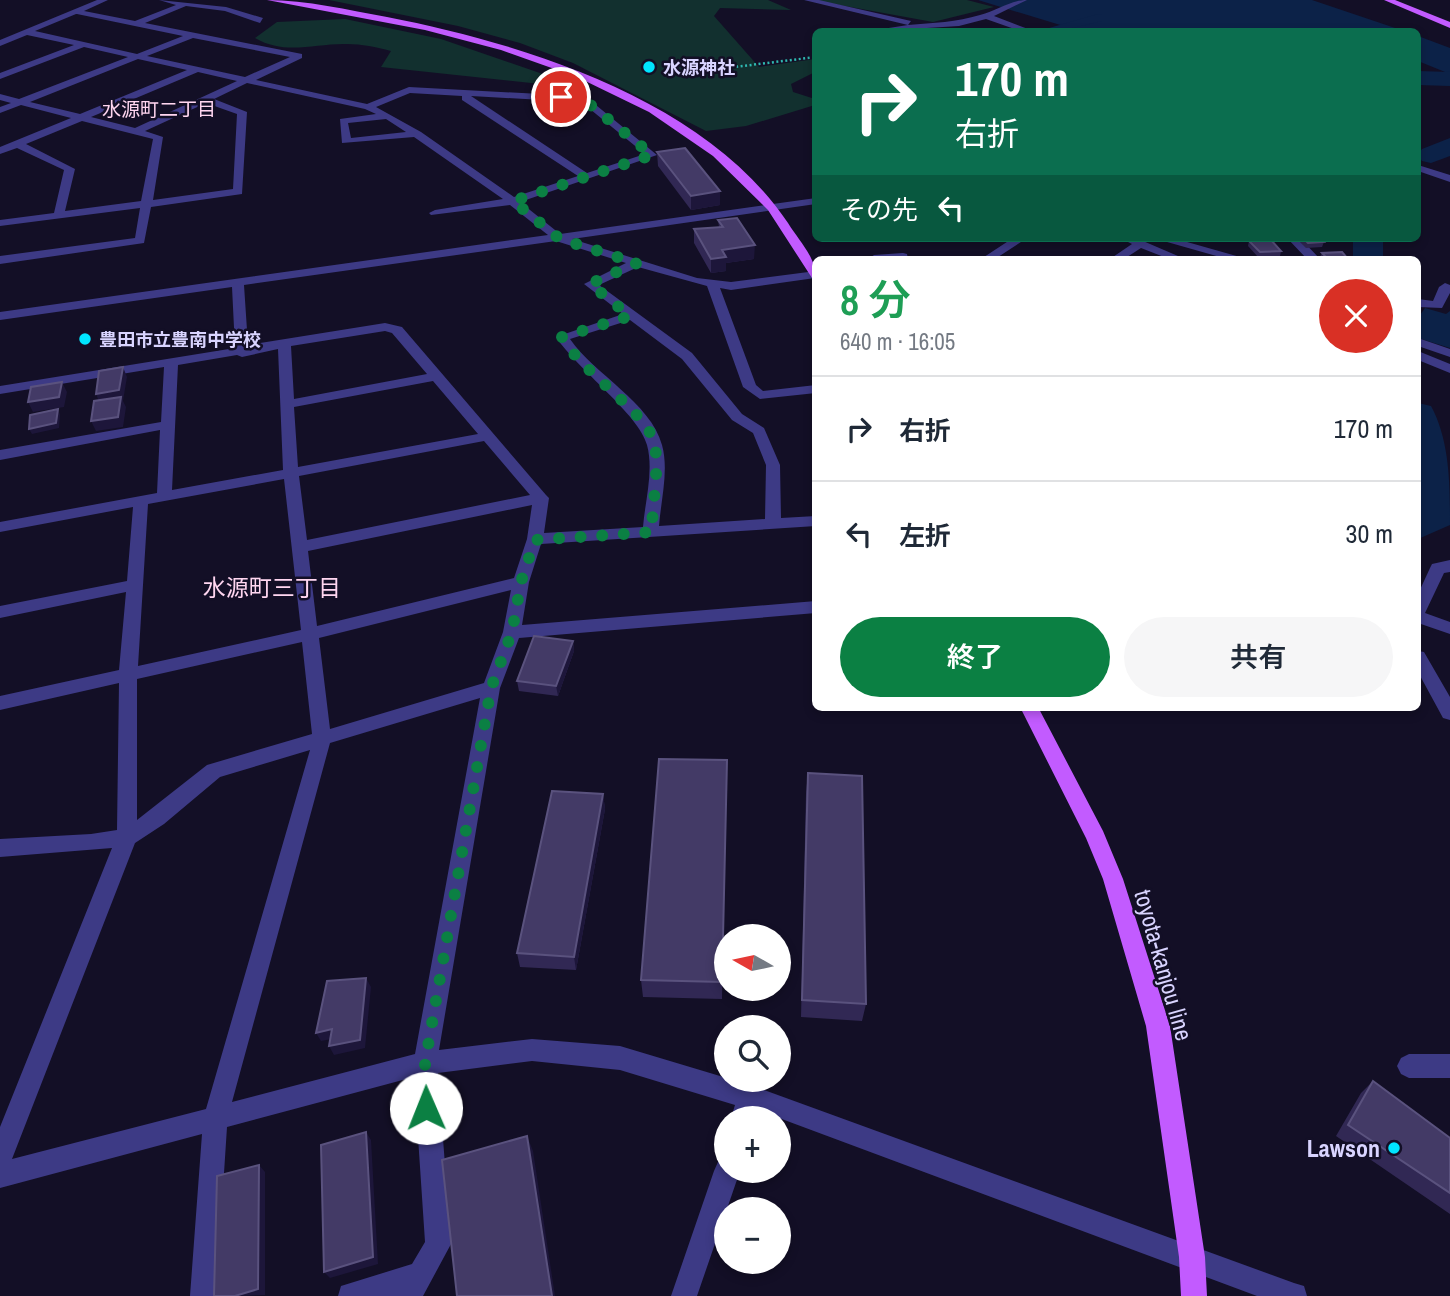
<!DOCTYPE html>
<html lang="ja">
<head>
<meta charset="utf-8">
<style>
	body { margin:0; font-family:"Archivo Narrow","Noto Sans JP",sans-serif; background:#f6f6f7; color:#1f2937; height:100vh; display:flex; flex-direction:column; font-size:26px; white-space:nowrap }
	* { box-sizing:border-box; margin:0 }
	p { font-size:23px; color:#747a83 }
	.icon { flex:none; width:38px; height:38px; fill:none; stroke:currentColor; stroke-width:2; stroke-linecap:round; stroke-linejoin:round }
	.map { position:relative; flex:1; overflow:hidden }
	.sheet { position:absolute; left:812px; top:256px; width:609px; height:455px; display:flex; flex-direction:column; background:#fff; border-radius:10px; box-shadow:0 4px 10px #0003 }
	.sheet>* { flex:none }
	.guide { position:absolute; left:812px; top:28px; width:609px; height:214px; border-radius:10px; box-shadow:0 4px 10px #0003; background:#0b6e4f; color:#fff; overflow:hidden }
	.needle { width:46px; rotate:279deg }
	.controls { position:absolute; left:714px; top:924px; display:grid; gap:14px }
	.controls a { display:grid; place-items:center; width:77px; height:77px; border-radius:50%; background:#fff; box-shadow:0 4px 10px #0003; font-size:35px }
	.pin { position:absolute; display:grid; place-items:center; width:60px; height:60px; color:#fff; margin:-30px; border:4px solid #fff; border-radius:50%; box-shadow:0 2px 7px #0007 }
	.me { position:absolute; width:77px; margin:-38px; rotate:359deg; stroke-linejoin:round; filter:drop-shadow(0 0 5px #0008) }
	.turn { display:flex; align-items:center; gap:24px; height:147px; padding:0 28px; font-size:32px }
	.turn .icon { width:91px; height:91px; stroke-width:2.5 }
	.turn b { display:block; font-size:49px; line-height:60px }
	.then { display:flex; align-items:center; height:66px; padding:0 28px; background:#0003; gap:14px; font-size:26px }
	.round { display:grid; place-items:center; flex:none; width:74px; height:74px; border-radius:37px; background:#f6f6f7 }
	.headline { display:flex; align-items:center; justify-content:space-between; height:119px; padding:0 28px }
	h1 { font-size:42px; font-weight:600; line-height:52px; color:#1e9e55 }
	.action { display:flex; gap:14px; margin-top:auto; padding:14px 28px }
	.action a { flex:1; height:80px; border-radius:42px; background:#0b8043; color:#fff; font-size:28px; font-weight:600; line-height:80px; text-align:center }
	.action a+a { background:#f6f6f7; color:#1f2937 }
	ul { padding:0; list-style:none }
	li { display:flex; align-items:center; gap:21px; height:105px; padding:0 28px; border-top:2px solid #e0e1e3 }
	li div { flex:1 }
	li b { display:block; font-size:26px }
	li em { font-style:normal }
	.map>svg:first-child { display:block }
</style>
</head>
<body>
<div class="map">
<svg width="1450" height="1296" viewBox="0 0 1450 1296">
	<rect width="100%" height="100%" fill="#130f26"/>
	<!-- green -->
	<path fill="#12302f" d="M329 0H768L791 10 720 8 714 16 759 67 815 59V72L791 84 793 92 815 99V105L746 126 706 131 573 63 520 43 458 26Z
		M812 0H967L994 7 933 22Z
		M345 19 441 39 566 82 559 86 381 67 391 51C376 47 362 44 347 44 315 43 286 56 255 38L277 22Z"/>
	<!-- water -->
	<path fill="#0c2248" d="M978 0H1312L1404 31H1080Z
		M1418 36 1450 48V74L1418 61Z
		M1425 308 1446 314 1450 311V348L1418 338V318Z"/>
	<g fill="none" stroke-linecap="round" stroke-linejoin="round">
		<!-- canal -->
		<path fill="#0c2248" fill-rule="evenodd" d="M1098 14 1102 15V21L1056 32 1049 28Z"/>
		<!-- river -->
		<path fill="#0c2248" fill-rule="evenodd" d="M1418 71 1450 72V86L1418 85Z
			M1450 138V156L1431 163 1422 161 1418 155 1422 149Z
			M1353 238H1383V259H1353Z
			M1418 403 1431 406C1450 441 1450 485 1450 525L1418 539Z"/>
		<!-- path -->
		<path stroke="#2fb8b0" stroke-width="2.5" stroke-dasharray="2 2.5" stroke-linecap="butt" d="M678 65 718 69 816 57"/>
		<!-- minor -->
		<path fill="#3d3a85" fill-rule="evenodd" d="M97 0H108L84 11 135 21 176 5 159 0 226 7 263 18 260 23 225 11 186 6 145 23 302 54V58L256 80 367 104 409 87 578 96 591 101 657 155 520 202 560 234 816 198V204L572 239 697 278 731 282 816 271 815 278 731 290 720 288 756 385 763 391 816 385V393L760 399 743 387 707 286 638 267 599 285 692 353 742 414 764 428 780 465 781 518 816 516V526L541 544 529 582 522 625 816 601V613L519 638 500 688 439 1050 532 1039 620 1046 750 1085 1294 1283 1304 1286 1307 1296H1257L779 1118 757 1112 755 1118H731L735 1105 620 1070 532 1061 438 1073 451 1244 423 1296H338L341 1286 412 1264 425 1242 414 1077 227 1127 216 1296H190L202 1134 0 1188V1127L112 848 0 857V839L91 834 117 830 119 683 0 710V696L119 670 126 592 0 618V606L127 581 133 507 0 532V522L157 493 160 430 0 460V450L161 422 164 367 0 394V386L235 348 232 287 0 320V312L548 235 510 205 431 215 429 213 435 210 503 199 414 137 342 143 340 119 376 114 365 109 247 83 214 99 247 112 242 194 151 207 144 243 0 264V256L135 238 140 208 0 226V220L54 213 64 170 17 148 0 154V147L71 118 21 105 0 113V107L11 103 0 100V94L19 99 128 57 84 47 0 79V73L74 45 27 35 0 46V40ZM76 14H77L183 36 137 54 35 31ZM193 38 290 57 245 77 147 56ZM138 59 187 70 80 114 30 102ZM198 72 237 81 135 128 91 117ZM410 93 462 96V100L578 176 514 197 421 132 376 107ZM471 96 577 102 585 105 645 154 587 173ZM206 103 237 114 233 189 153 200 163 137 145 131ZM386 119 406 132 351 138 348 123ZM82 121 153 139 141 201 65 211 75 169 26 144ZM556 241 626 263 584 284 623 314 556 337C577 369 639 414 647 445 654 471 645 501 643 527L544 533 549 498 546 495 402 327 385 323 248 345 244 285ZM630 320 682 359 732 420 753 433 766 465 765 519 659 526C661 500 669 470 662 445 651 403 594 374 570 339ZM385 331 392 333 427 374 294 399 291 346ZM278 349 283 470 172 490 178 365 237 355 242 357ZM433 381 478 434 298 467 294 407ZM484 441 530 495 307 540 299 476ZM284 479 301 630 138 666 148 504ZM532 505 527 539 514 578 317 626 308 551ZM511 590 503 632 484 683 330 729 319 638ZM302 642 312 734 207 765 137 820V679ZM480 698 415 1054 232 1102 330 743ZM310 750 206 1109 12 1159 135 843 164 824 220 777Z
			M804 0H819L911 21 908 25C933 23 957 22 980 15 997 11 1010 0 1027 0L994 16 1036 32H1023L986 19 959 26 863 32 908 25Z
			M1418 165 1450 175V182L1418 171Z
			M1013 238H1027L995 259H981Z
			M1120 238H1136L1185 259H1169L1141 248 1124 259H1110L1132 244Z
			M1153 238H1173L1247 259H1227Z
			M1287 238H1300L1320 259H1307Z
			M903 253 907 254 908 259H868L874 255Z
			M1445 283 1450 285V293L1442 308 1418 307V299L1433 301 1439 287Z
			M1418 338 1450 349V357L1418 346Z
			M1418 351 1450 364V373L1418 360Z
			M1450 560V572L1444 573 1425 613 1450 622V634L1418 623V594L1430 568 1432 564Z
			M1418 651 1424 652 1450 697V720L1443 718 1418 672Z
			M1409 1054H1450V1078H1409L1401 1074 1397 1066 1401 1058Z
			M726 1159V1171H740L697 1296H671L714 1171 718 1162Z"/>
		<!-- major -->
		<path fill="#c25bff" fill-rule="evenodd" d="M267 0C307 0 348 10 387 17 525 44 706 100 788 223 799 241 816 257 816 278H812L768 210 713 156 649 112 577 77 501 50 425 30Z
			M1384 0H1395L1450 22V28Z
			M1020 707H1038L1103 831 1123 879 1170 1026 1205 1257 1207 1296H1181L1179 1257 1146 1026 1103 879 1086 838Z"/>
	</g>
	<!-- wall -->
	<path fill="#312854" d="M657 152 720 205 691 210 658 166Z
		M718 220 754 259 726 263V271L711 273 694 243V229L719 227Z
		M1237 238H1260V241L1281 251 1280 256 1258 257 1248 246 1249 241 1240 242Z
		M1296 238H1320L1324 242 1322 247 1306 248Z
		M1322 253 1348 259H1322L1320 257Z
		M573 641 574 651 558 696 519 691 517 681Z
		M727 760 722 999 643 997 641 980Z
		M808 773 866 1004 862 1021 801 1017 806 793Z
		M603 794 605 809 576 970 520 967 517 953Z
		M1373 1081 1450 1138V1214L1336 1136 1361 1093Z"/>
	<!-- shaded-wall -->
	<path fill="#1d163a" d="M720 191V205L691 210V196Z
		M755 245 754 259 726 263V271L711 273V259L722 250Z
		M123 367 127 377 123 401 126 407 123 427 96 431 91 421 100 404 96 394Z
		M62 382 67 392 64 407 33 412 28 402Z
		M58 409 60 415 59 428 32 434 29 429Z
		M573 641 574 651 558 696 556 686Z
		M603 794 605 809 576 970 574 957Z
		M366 978 371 987 365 1048 334 1055 329 1046Z
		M332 1029 337 1038 321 1041 316 1033Z
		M366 1132 371 1140 378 1264 330 1278 324 1272Z
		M527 1136 533 1151 555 1296H552Z
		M259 1165 265 1172V1295L235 1296Z"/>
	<!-- building -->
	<path fill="#433a66" stroke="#5a527e" stroke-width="2" d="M685 148 720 191 691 196 657 152Z
		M737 218 755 245 722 250 726 257 711 259 694 229 723 227 718 220Z
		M1303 238H1320L1324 242 1308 243Z
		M1271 240 1281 251 1260 252 1249 241Z
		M1342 252 1348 259H1328L1322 253Z
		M123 367 119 390 96 394 99 371Z
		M62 382 59 397 28 402 31 387Z
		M121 397 118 417 91 421 94 401Z
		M58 409 56 423 29 429 30 415Z
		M534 636 573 641 556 686 517 681Z
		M659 759 727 760 722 982 641 980Z
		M808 773 862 776 866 1004 802 1000Z
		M552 791 603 794 574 957 517 953Z
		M366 978 360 1040 329 1046 332 1029 316 1033 327 981Z
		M1373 1081 1450 1138V1193L1348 1125Z
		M366 1132 373 1257 324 1272 321 1145Z
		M527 1136 552 1296H457L442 1160Z
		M259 1165 258 1289 235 1296H214L217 1176Z"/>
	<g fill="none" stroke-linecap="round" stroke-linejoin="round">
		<!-- route -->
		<path stroke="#0b8043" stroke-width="12" stroke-dasharray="0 21.6" d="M426 1108 425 1063 491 688 512 632 521 582 535 540 652 532C652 504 659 474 655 446 650 413 580 372 562 337L630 316 590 284 637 263 560 239 513 201 652 155 588 103 561 97"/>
	</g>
	<!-- markers -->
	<g fill="#00e5ff" stroke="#130f26" stroke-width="2.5">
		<circle cx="649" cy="67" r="7"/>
		<circle cx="85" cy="339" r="7"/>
		<circle cx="1394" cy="1148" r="7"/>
	</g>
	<g text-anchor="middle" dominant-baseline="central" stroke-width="5" stroke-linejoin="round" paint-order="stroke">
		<!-- far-poi labels -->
		<g font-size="18" font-weight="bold" fill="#d9d4ff" stroke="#130f26" text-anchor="start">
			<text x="663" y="67">水源神社</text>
			<text x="99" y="339">豊田市立豊南中学校</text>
		</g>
		<!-- far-neighbourhood labels -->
		<g font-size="19" fill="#ffd6f0" stroke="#130f26">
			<text x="159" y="109">水源町二丁目</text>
		</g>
		<!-- neighbourhood labels -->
		<g font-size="23" fill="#ffd6f0" stroke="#130f26">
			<text x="272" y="587">水源町三丁目</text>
		</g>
		<!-- near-street labels -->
		<g font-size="24" fill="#d9d4ff" stroke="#130f26">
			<text transform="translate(1164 965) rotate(74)">toyota-kanjou line</text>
		</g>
		<!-- near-poi labels -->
		<g font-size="24" font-weight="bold" fill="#d9d4ff" stroke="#130f26" text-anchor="end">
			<text x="1380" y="1148">Lawson</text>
		</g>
	</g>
</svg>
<div class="controls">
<a><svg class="needle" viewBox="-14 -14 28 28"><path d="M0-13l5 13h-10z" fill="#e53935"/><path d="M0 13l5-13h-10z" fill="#747a83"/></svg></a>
<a><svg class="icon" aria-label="search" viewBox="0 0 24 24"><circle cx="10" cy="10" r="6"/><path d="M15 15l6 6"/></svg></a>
<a>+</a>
<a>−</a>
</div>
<div class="pin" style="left:561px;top:97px;background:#d93025"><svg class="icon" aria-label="arrive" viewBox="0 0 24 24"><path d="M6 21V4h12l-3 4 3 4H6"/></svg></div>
<svg class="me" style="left:426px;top:1108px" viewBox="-20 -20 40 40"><circle r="19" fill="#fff"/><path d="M0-13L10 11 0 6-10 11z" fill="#0b8043"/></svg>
<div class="guide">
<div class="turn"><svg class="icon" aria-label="right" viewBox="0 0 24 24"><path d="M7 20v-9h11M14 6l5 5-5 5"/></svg><div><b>170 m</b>右折</div></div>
<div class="then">その先<svg class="icon" aria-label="left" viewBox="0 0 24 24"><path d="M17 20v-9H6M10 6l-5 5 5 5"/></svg></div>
</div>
<section class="sheet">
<div class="headline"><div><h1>8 分</h1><p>640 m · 16:05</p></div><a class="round" style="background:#d93025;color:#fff"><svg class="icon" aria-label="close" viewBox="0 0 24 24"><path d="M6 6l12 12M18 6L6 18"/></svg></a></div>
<ul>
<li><svg class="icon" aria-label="right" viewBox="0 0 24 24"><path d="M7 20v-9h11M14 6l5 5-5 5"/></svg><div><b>右折</b></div><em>170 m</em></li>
<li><svg class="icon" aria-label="left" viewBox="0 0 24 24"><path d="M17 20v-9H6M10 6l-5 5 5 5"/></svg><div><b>左折</b></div><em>30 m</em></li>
</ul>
<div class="action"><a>終了</a><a>共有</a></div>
</section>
</div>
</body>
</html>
